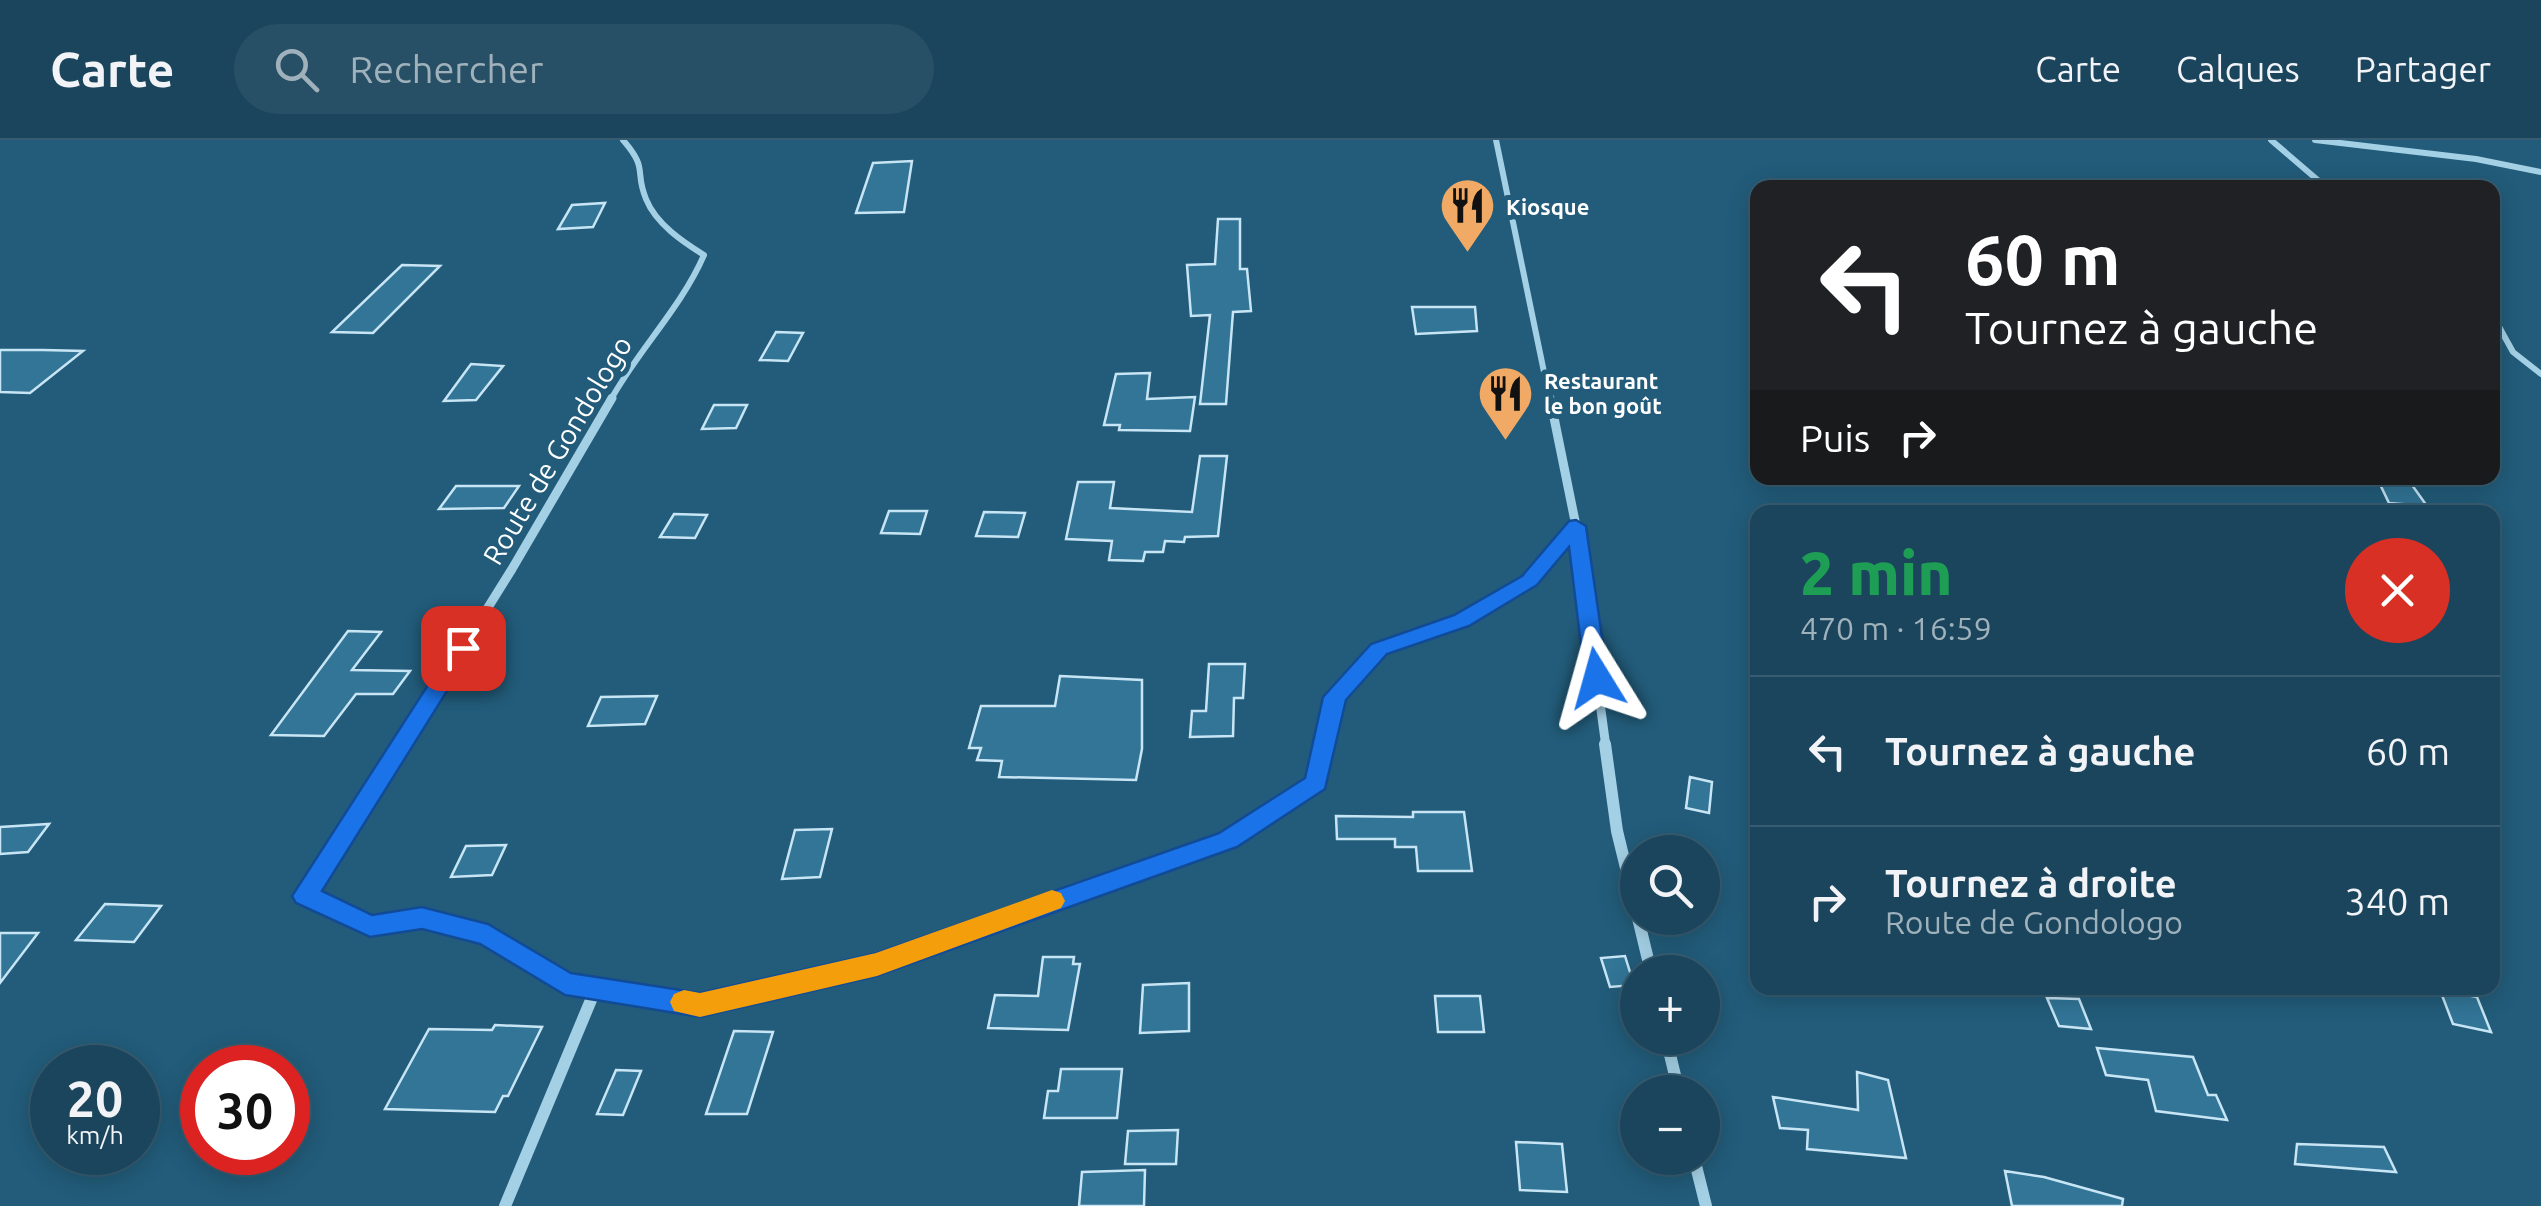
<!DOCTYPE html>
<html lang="fr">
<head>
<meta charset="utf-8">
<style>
	body { margin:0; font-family:Ubuntu,sans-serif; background:#274f65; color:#f1f3f6; height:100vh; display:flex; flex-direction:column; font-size:38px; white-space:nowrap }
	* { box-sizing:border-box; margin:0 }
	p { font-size:32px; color:#9fb1bb }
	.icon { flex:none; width:55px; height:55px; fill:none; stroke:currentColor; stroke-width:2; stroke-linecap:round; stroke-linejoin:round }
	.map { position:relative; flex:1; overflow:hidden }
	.details { position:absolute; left:1750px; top:365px; width:750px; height:490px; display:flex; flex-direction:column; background:#1a455c; border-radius:20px; box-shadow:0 5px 25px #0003,0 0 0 2px #385d72 }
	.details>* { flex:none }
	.guide { position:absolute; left:1750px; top:40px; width:750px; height:305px; border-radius:20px; box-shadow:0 5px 25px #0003,0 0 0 2px #385d72; background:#202124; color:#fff; overflow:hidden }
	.tools { position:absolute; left:1620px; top:695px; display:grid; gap:20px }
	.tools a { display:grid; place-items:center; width:100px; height:100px; border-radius:50%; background:#1a455c; box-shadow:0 5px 25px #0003,0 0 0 2px #385d72; font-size:50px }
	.speed { position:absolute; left:30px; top:905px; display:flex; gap:20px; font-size:50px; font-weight:700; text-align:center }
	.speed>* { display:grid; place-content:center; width:130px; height:130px; border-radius:50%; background:#1a455c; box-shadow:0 5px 25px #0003,0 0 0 2px #385d72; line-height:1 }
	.speed small { font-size:25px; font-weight:400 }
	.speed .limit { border:15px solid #d22; background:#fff; color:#111 }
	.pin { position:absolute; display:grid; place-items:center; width:85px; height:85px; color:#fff; margin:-42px; border-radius:20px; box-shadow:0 5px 15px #0006 }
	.me { position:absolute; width:110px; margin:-55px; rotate:352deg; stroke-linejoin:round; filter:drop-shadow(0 0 8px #0008) }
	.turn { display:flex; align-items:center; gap:35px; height:210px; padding:0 50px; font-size:45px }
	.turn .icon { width:130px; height:130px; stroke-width:2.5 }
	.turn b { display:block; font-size:70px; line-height:85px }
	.then { display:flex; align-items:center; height:95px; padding:0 50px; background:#0003; gap:20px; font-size:38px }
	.round { display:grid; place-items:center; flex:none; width:105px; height:105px; border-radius:52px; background:#274f65 }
	.head { display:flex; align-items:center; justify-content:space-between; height:170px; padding:0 50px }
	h1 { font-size:60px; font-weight:800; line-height:75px; color:#1e9e55 }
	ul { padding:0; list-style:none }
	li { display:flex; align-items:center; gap:30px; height:150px; padding:0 50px; border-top:2px solid #385d72 }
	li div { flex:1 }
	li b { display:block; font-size:38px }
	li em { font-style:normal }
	header { display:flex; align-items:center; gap:60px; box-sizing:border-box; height:140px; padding:0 50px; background:#1a455c; border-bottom:2px solid #385d72 }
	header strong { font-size:48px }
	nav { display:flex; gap:55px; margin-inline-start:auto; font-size:35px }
	.search { width:700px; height:90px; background:#274f65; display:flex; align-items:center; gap:25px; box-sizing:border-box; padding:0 35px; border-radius:55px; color:#9fb1bb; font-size:38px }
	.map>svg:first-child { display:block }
</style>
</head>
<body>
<header>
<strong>Carte</strong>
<div class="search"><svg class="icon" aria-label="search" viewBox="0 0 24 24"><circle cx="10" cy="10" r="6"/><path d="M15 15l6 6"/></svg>Rechercher</div>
<nav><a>Carte</a><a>Calques</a><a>Partager</a></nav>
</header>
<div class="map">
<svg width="2541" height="1066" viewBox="0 0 2541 1066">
	<rect width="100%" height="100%" fill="#225c7a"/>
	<!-- building -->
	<path fill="#327597" stroke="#c7e5f4" stroke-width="2.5" d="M912 21 904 72 856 73 873 23Z
		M605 63 593 87 558 89 572 65Z
		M1218 79H1240V129H1247L1251 171 1233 172 1226 264H1200L1210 175 1191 176 1187 125 1215 124Z
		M402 125 440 126 373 193 332 192Z
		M1412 167H1475L1477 191 1416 194Z
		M776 192 803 193 788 221 760 220Z
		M0 210H43L83 211 30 253 0 252Z
		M471 224 503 226 476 260 444 261Z
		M1150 233 1147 259 1195 257 1190 291 1119 290 1120 285H1104L1116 234Z
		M714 265H747L736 288 702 289Z
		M1200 316H1227L1218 396 1185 397 1184 402 1165 401 1163 412H1145L1143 421 1109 420 1112 401 1066 399 1078 342H1114L1110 368 1192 372Z
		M2377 338H2407L2427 366 2389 363Z
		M456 346H519L504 368 439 369Z
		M889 371H927L920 394 881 393Z
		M984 372 1025 373 1018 397 976 396Z
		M674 374 707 375 695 398 660 397Z
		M348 491 381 492 352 530 410 531 393 554H356L324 596 271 595Z
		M1209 524H1245L1243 558H1234L1233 596 1190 597 1192 571H1206Z
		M1060 536 1142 540V609L1136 640 999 637 1002 621 977 620 981 608H969L981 566H1055Z
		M657 556 645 584 588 586 601 557Z
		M1690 637 1712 642 1709 673 1686 668Z
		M1413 672H1464L1472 731H1418L1416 707H1395V699H1337L1336 676 1413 677Z
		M49 684 28 712 0 714V687Z
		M832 689 820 737 782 739 795 690Z
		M506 705 492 735 451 737 466 706Z
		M105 764 161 766 134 802 76 800Z
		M0 793H38L0 843Z
		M1625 816 1634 845 1610 847 1601 818Z
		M1043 817H1074L1073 824H1080L1068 890 988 888 995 855 1038 856Z
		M1189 843V891L1140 893 1143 845Z
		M2440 850 2477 857 2491 892 2453 884Z
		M1435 856H1480L1484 892H1438Z
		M2047 858 2079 859 2091 889 2059 886Z
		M495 885 542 887 508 956H503L495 972 385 969 429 889 492 890Z
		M734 891 773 892 747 974H706Z
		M2097 908 2193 917 2208 955H2216L2227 980 2156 971 2148 940 2106 935Z
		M1061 929H1122L1117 978H1044L1048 951H1058Z
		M616 930 641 931 623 975 597 974Z
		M1857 932 1888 940 1906 1018 1807 1009 1808 990 1780 988 1773 957 1858 970Z
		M1178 990 1176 1024H1125L1128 991Z
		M1516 1002 1562 1004 1567 1052 1520 1050Z
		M2297 1004 2384 1007 2396 1032 2295 1024Z
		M1145 1030 1144 1066H1079L1082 1032Z
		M2005 1031 2044 1037 2123 1059 2122 1066H2012Z"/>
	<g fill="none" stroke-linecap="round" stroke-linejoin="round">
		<!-- street-far2 -->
		<path stroke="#a4d0e5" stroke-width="6" d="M1496 0 1550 261
			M2271 0 2327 48
			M2315 0 2476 19 2541 32
			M2492 174 2513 212 2541 234
			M610 261C638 210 681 168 704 115 683 102 656 84 646 59 634 30 649 30 623 0"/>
		<!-- street-far1 -->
		<path stroke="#a4d0e5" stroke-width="9" d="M1550 258 1576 386 1606 607
			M401 607 512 429 612 258
			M1324 607 1335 557 1379 509 1462 480 1529 440 1576 386"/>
		<!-- street -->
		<path stroke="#a4d0e5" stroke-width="12" d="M403 604 306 756 370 786 422 778 488 795 565 843 701 865 877 825 1228 700 1316 643 1325 604
			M1605 604 1617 691 1638 777
			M1638 778 1651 832
			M1666 898 1679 952
			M1694 1018 1706 1066
			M505 1066 596 848"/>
	</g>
	<!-- route -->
	<path fill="#1a73e8" stroke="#114b97" stroke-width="2.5" d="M1576 380 1586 386 1608 538 1605 544 1597 546 1585 538 1569 407 1537 445 1469 486 1387 514 1346 560 1325 649 1237 707 877 836 700 877 565 855 480 804 422 789 370 797 296 763 292 756 455 503 463 501 474 508 322 751 372 775 422 767 488 784 571 833 700 853 877 813 1219 693 1305 638 1323 557 1371 504 1454 475 1522 436 1569 381Z"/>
	<!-- slow -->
	<path fill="#f59e0b" d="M1052 750 1061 753 1065 761 1061 768 877 836 700 877 674 871 670 862 674 854 684 850 700 853 876 813Z"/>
	<!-- icons -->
	<defs>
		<symbol id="restaurant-pin" viewBox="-11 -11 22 30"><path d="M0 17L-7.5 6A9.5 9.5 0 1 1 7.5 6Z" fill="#f1aa66" stroke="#225c7a"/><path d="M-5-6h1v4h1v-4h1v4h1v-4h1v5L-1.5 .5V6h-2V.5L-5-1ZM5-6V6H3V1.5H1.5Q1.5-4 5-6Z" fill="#111"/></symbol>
	</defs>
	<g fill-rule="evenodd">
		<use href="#restaurant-pin" x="1436" y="34" width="63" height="86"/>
		<use href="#restaurant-pin" x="1474" y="222" width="63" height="86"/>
	</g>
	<g text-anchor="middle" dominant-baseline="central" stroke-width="10" stroke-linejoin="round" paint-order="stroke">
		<!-- far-poi labels -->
		<g font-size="22" font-weight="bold" fill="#fff" stroke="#225c7a" text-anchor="start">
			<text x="1506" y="66">Kiosque</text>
			<text x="1544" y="240">Restaurant<tspan x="1544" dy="25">le bon goût</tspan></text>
		</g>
		<!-- street labels -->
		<g font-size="28" fill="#fff" stroke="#225c7a">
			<text transform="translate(557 310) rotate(-59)">Route de Gondologo</text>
		</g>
	</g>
</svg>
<div class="tools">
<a><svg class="icon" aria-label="search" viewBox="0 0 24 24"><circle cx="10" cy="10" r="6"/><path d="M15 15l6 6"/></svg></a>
<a>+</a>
<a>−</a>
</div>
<div class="speed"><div>20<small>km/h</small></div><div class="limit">30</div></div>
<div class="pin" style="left:463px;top:508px;background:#d93025"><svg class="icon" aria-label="arrive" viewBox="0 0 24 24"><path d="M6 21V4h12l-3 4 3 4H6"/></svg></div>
<svg class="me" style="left:1597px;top:538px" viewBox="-20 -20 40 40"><path d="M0-17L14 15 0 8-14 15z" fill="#1a73e8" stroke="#fff" stroke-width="4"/></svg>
<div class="guide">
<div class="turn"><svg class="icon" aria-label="left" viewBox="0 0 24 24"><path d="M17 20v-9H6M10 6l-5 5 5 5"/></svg><div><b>60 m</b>Tournez à gauche</div></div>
<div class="then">Puis<svg class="icon" aria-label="right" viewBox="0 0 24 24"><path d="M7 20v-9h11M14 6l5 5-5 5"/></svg></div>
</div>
<section class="details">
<div class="head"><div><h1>2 min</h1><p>470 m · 16:59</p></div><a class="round" style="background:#d93025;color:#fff"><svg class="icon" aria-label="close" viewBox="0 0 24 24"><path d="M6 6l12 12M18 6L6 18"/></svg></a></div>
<ul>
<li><svg class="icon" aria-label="left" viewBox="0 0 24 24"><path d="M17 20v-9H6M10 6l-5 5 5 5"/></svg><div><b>Tournez à gauche</b></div><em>60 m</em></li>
<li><svg class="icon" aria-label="right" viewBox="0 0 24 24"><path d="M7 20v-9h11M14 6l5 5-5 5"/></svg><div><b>Tournez à droite</b><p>Route de Gondologo</p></div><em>340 m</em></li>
</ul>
</section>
</div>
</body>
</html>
